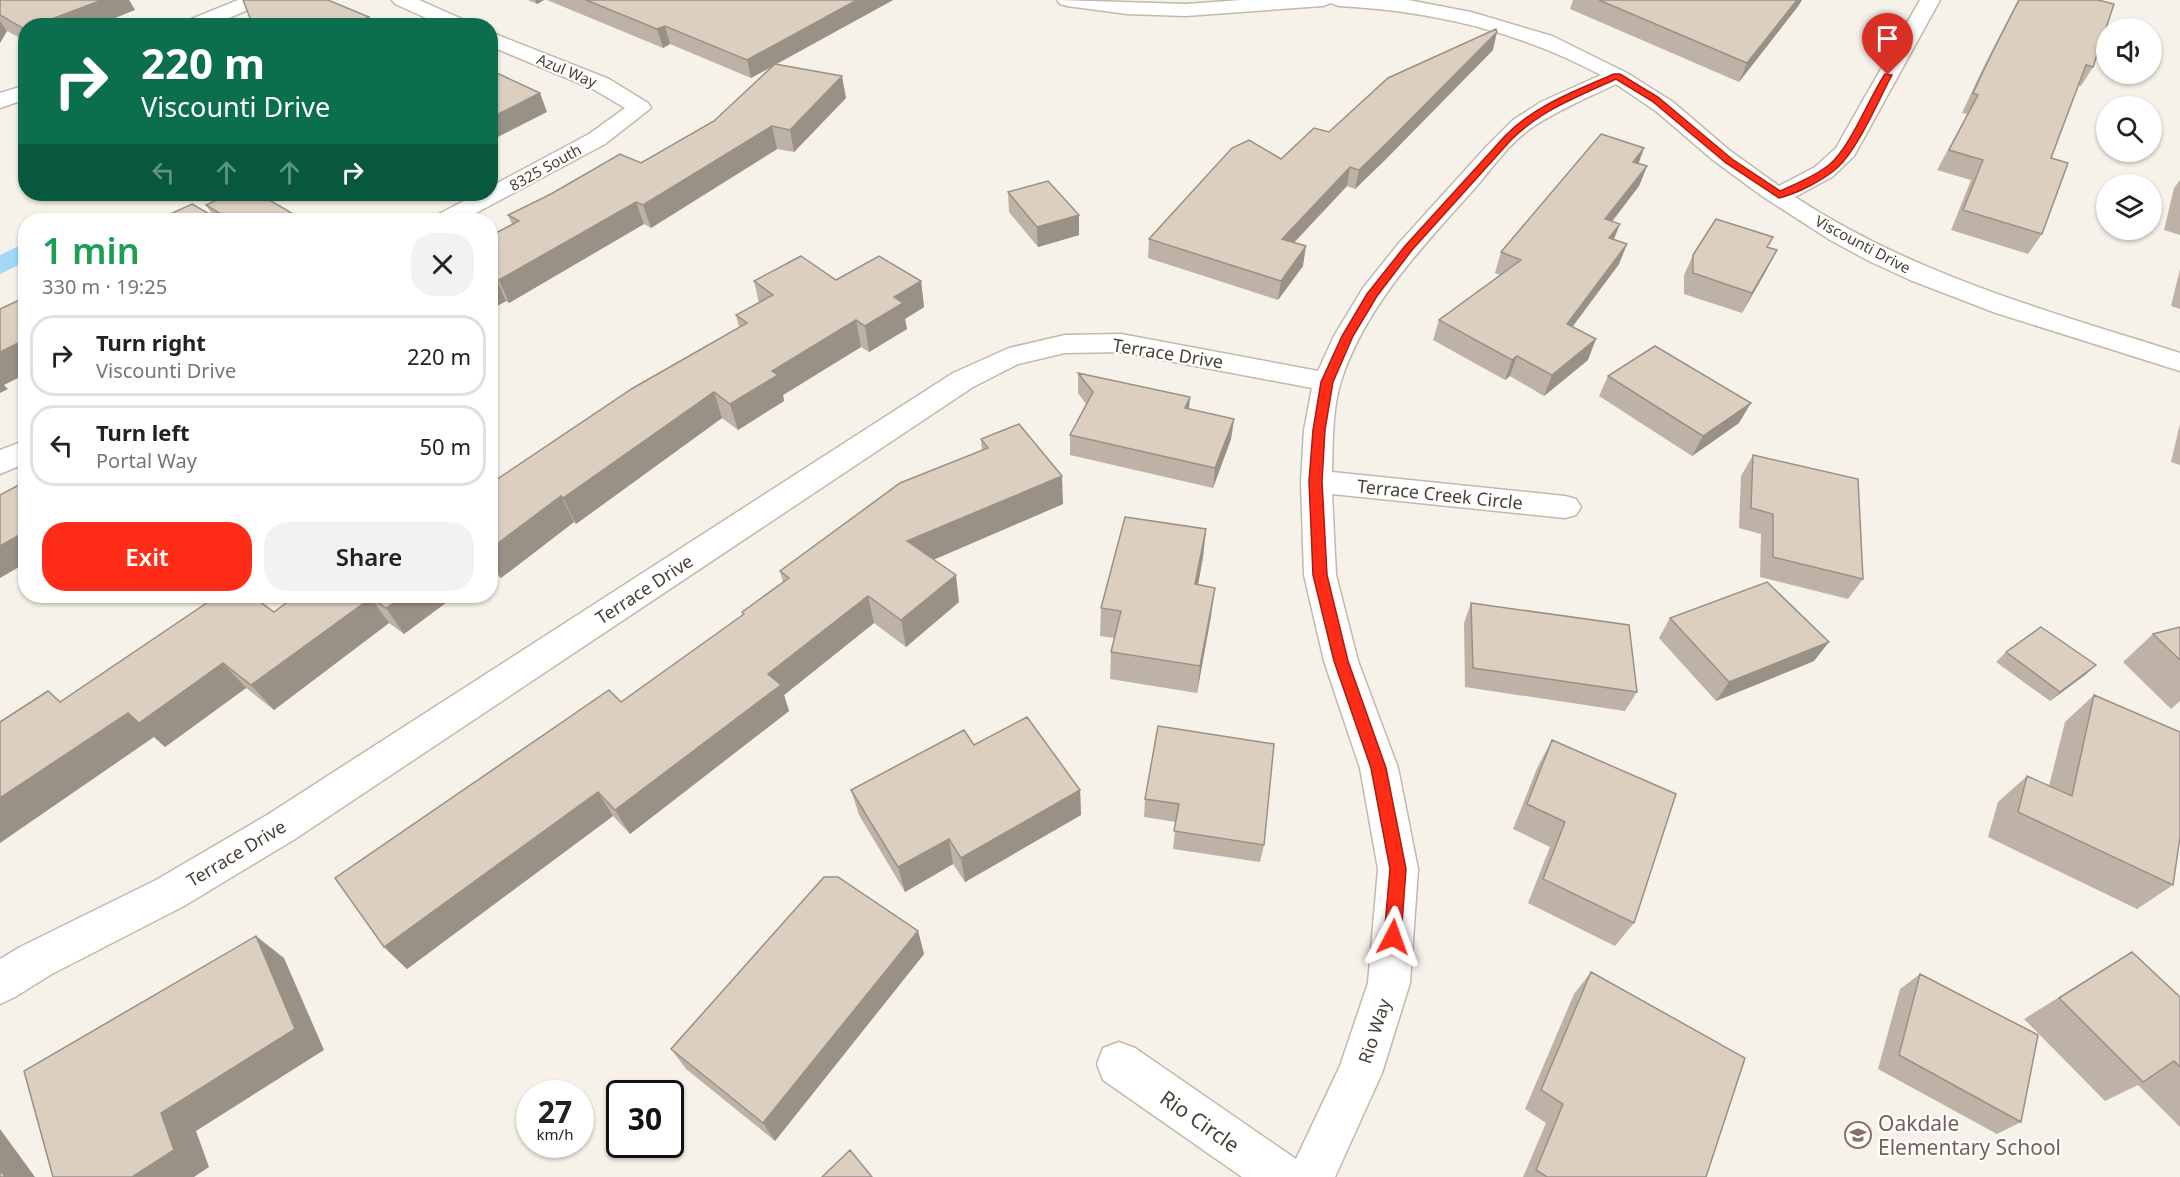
<!DOCTYPE html>
<html lang="en">
<head>
<meta charset="utf-8">
<style>
	body { margin:0; font-family:"Noto Sans",sans-serif; background:#f2f2f2; color:#222; height:100vh; display:flex; flex-direction:column; font-size:22px; white-space:nowrap }
	* { box-sizing:border-box; margin:0 }
	p { font-size:20px; color:#767676 }
	.icon { flex:none; width:33px; height:33px; fill:none; stroke:currentColor; stroke-width:2; stroke-linecap:round; stroke-linejoin:round }
	.map { position:relative; flex:1; overflow:hidden }
	.sheet { position:absolute; left:18px; top:213px; width:480px; height:390px; display:flex; flex-direction:column; background:#fff; border-radius:24px; box-shadow:0 2px 4px #0004 }
	.sheet>* { flex:none }
	.banner { position:absolute; left:18px; top:18px; width:480px; height:183px; border-radius:24px; box-shadow:0 2px 4px #0004; background:#0b6e4f; color:#fff; overflow:hidden }
	.buttons { position:absolute; left:2096px; top:18px; display:grid; gap:12px }
	.buttons a { display:grid; place-items:center; width:66px; height:66px; border-radius:50%; background:#fff; box-shadow:0 2px 4px #0004; font-size:30px }
	.speed { position:absolute; left:516px; top:1080px; display:flex; gap:12px; font-size:30px; font-weight:700; text-align:center }
	.speed>* { display:grid; place-content:center; width:78px; height:78px; border-radius:50%; background:#fff; box-shadow:0 2px 4px #0004; line-height:1 }
	.speed small { font-size:15px; font-weight:400 }
	.speed .limit { border:3px solid #111; border-radius:9px; background:#fff; color:#111 }
	.pin { position:absolute; display:grid; place-items:center; width:51px; height:51px; color:#fff; margin:-62px -26px; border-radius:50% 50% 50% 0; rotate:-45deg; box-shadow:0 0 6px #0007 }
	.pin .icon { rotate:45deg }
	.me { position:absolute; width:66px; margin:-33px; rotate:4deg; stroke-linejoin:round; filter:drop-shadow(0 0 4px #0008) }
	.turn { display:flex; align-items:center; gap:21px; height:126px; padding:0 24px; font-size:27px }
	.turn .icon { width:78px; height:78px; stroke-width:2.5 }
	.turn b { display:block; font-size:42px; line-height:51px }
	.lanes { display:flex; align-items:center; height:57px; padding:0 24px; background:#0003; justify-content:center; gap:30px; direction:ltr }
	.lanes .off { opacity:.35 }
	.round { display:grid; place-items:center; flex:none; width:63px; height:63px; border-radius:24px; background:#f2f2f2 }
	.head { display:flex; align-items:center; justify-content:space-between; height:102px; padding:0 24px }
	h1 { font-size:36px; font-weight:600; line-height:45px; color:#1e9e55 }
	.action { display:flex; gap:12px; margin-top:auto; padding:12px 24px }
	.action a { flex:1; height:69px; border-radius:24px; background:#ff2c17; color:#fff; font-size:24px; font-weight:600; line-height:69px; text-align:center }
	.action a+a { background:#f2f2f2; color:#222 }
	ul { padding:0; list-style:none }
	li { display:flex; align-items:center; gap:18px; height:81px; margin:0 12px 9px; padding:0 12px; border:3px solid #e0e0e0; border-radius:24px }
	li div { flex:1 }
	li b { display:block; font-size:22px }
	li em { font-style:normal }
	.map>svg:first-child { display:block }
</style>
</head>
<body>
<div class="map">
<svg width="2180" height="1177" viewBox="0 0 2180 1177">
	<rect width="100%" height="100%" fill="#f6f1e9"/>
	<!-- water -->
	<path fill="#a1d9f7" d="M25 243V262L0 274V255Z"/>
	<g fill="none" stroke-linecap="round" stroke-linejoin="round">
		<defs>
			<path id="minor" d="M238 0H265L262 4 210 26H181L184 22Z
				M392 0H419L469 22 472 26H444L395 4Z
				M1057 0 1186 4 1242 0H1408L1471 12 1552 36 1627 73 1673 102 1729 150 1779 186 1815 167 1836 148 1920 0H1940L1854 156 1832 177 1795 197C1914 275 2045 310 2180 353V371L1996 313 1910 280 1869 261 1830 240 1762 196 1713 160 1657 112 1616 84C1587 98 1558 110 1531 128 1510 143 1492 168 1475 188 1423 246 1366 305 1341 381 1332 409 1333 443 1332 472L1565 496 1576 499 1581 507 1576 515 1565 518 1332 494 1336 575 1358 661 1398 768 1418 869 1410 983 1382 1073 1335 1177H1242L1103 1080 1097 1064 1103 1048 1119 1042 1135 1048 1296 1159 1340 1066 1368 983 1378 869 1360 768 1324 661 1304 575 1301 481 1304 430 1312 388 1121 352 1065 353 1018 364 973 387 295 839 184 906 50 975 15 997 0 1004V959L20 947 156 880 267 815 953 373 1009 348 1065 335 1121 334 1318 371 1334 336 1363 288 1399 243 1487 146 1513 120 1541 102 1601 75C1518 31 1432 11 1339 6L1331 3 1323 6 1186 16 1127 14 1067 6 1060 4Z
				M490 32 609 79 648 103 651 108 605 144 463 220H434L437 215 477 194H490V187L589 134 625 108 593 89 490 46Z
				M26 85V99L0 108V93Z
				M26 440V463L0 474V450Z"/>
		</defs>
		<!-- minor casing -->
		<use href="#minor" stroke="#c2b9aa" stroke-width="3"/>
		<!-- minor -->
		<use href="#minor" fill="#fff" fill-rule="evenodd"/>
	</g>
	<!-- wall -->
	<path fill="#bdb2a5" d="M0 0H129L135 10 26 26V41L7 31 0 43Z
		M528 0H544L537 4Z
		M547 0H893L776 64 846 98 794 152 777 149 651 228 644 224 509 303 506 301 490 310V236L512 224 508 215 641 163 714 121 773 66 751 78 670 44 663 48Z
		M1573 0H1797L1799 5 1739 82 1570 9Z
		M2018 0H2098L2093 67 2081 86 2078 85 2051 158 2042 234 2028 254 1951 230 1971 180 1937 170 1967 114 1962 113 1981 72Z
		M1493 50 1385 160 1355 189 1347 186 1294 243 1303 266 1278 300 1148 258 1149 239 1329 132Z
		M1644 148 1638 163 1647 166 1639 186 1612 222 1614 239 1627 244 1619 264 1572 327 1588 360 1544 396 1510 376 1505 380 1433 340 1439 320 1500 275 1495 273 1501 252Z
		M2180 180V235L2164 230 2174 188Z
		M1008 192 1079 215V235L1038 247 1009 212Z
		M206 205 295 215 299 220H157L213 216Z
		M1767 247 1766 271 1742 313 1684 294V275L1693 255Z
		M2180 269V309L2171 306Z
		M836 280 921 281 924 307 905 319 907 329 869 352 861 347 783 395 784 401 738 430 722 418 576 524 574 522 501 578 490 571V484L739 327 736 315 759 303 754 281Z
		M1078 373 1190 397 1189 409 1234 419 1231 439 1213 488 1070 455V435L1086 404 1078 393Z
		M1608 376 1739 423 1692 456 1599 396Z
		M2180 424V465L2171 462Z
		M981 439 1063 504 933 560 959 602 906 647 874 623 784 695 789 711 630 834 613 816 407 969 384 947 621 702 743 615 742 612 783 582 780 571 982 451Z
		M1753 455 1863 579 1848 599 1760 577 1761 534 1739 528 1741 476Z
		M1206 529 1203 557 1198 585 1211 616 1197 693 1110 679 1111 652 1114 638 1100 636 1101 608Z
		M455 596 404 634 389 623 274 710 246 688 165 747 154 737 61 701 274 612 297 598Z
		M1471 603 1637 692 1625 711 1465 687 1464 623Z
		M1670 618 1814 661 1716 701 1659 638Z
		M2180 627V701L2171 709 2123 662 2153 634Z
		M2006 652 2096 665 2085 675 2050 701 1996 662Z
		M2094 695 2173 885 2137 909 1988 837 1998 802 2027 776 2049 786 2065 722Z
		M1158 726 1264 845 1260 862 1173 849 1176 822 1144 817 1145 799Z
		M1552 740 1634 923 1615 946 1528 903 1550 847 1513 829 1538 766Z
		M974 745 1080 790 1081 815 965 882 953 864 905 892 859 815 851 790Z
		M918 931 924 954 775 1141 686 1069 671 1049Z
		M2132 952 2180 997V1127L2138 1085 2105 1101 2024 1019Z
		M1591 972 1706 1177H1523L1546 1123 1525 1109 1574 994Z
		M1920 974 2021 1122 1997 1134 1878 1069 1900 989Z"/>
	<!-- shaded-wall -->
	<path fill="#9a9186" d="M102 0H129L135 10 95 26H33Z
		M535 0H544L537 4Z
		M857 0H893L751 78 747 60Z
		M1797 0H1802L1799 5 1739 82 1747 63Z
		M369 17 373 26H356L355 23Z
		M0 21 7 31 0 43Z
		M665 26 670 44 663 48 657 29Z
		M1497 32 1493 50 1385 160 1355 189 1359 170Z
		M842 76 846 98 794 152 790 130Z
		M540 93 547 112 490 141V118Z
		M772 126 777 149 651 228 643 205Z
		M1644 148 1637 168 1633 162Z
		M1647 166 1639 186 1598 239 1605 219Z
		M1350 167 1347 186 1279 258 1282 239Z
		M636 202 644 224 509 303 499 280Z
		M295 215 299 220H284Z
		M1079 215V235L1038 247 1037 227Z
		M1620 224 1612 244 1609 238Z
		M1627 244 1619 264 1559 345 1567 324Z
		M1306 246 1303 266 1278 300 1281 281Z
		M1777 250 1766 271 1742 313 1752 293Z
		M496 278 506 301 490 310V281Z
		M921 281 924 307 905 319 907 329 869 352 865 326 894 297Z
		M856 320 861 347 783 395 784 401 738 430 730 404 772 371Z
		M26 339V374L4 385 8 389 0 393V352Z
		M1596 339 1588 360 1544 396 1552 375Z
		M1517 356 1510 376 1505 380 1512 360Z
		M714 392 722 418 576 524 563 498Z
		M1190 397 1188 418 1185 408Z
		M1751 403 1739 423 1692 456 1703 436Z
		M1234 419 1231 439 1213 488 1215 468Z
		M1062 476 1063 504 912 569 907 541Z
		M561 496 574 522 501 578 490 560V549Z
		M1206 529 1203 557 1193 612 1195 584Z
		M26 531V563L0 578V546Z
		M956 575 959 602 906 647 901 620Z
		M1215 588 1211 616 1197 693 1200 666Z
		M404 596H455L404 634 386 608Z
		M868 596 874 623 784 695 789 711 630 834 615 810 768 674Z
		M371 598 389 623 274 710 251 685Z
		M1829 642 1814 661 1716 701 1729 682Z
		M223 663 246 688 165 747 139 723Z
		M2096 665 2085 675 2050 701 2060 692Z
		M128 713 154 737 0 843V798Z
		M1080 790 1081 815 965 882 961 858Z
		M598 792 613 816 407 969 384 947Z
		M949 839 953 864 905 892 898 867Z
		M918 931 924 954 775 1141 763 1123Z
		M256 936 284 958 324 1050 196 1131 209 1167 194 1177H132L161 1113Z
		M0 1129 35 1177H5L0 1170Z"/>
	<!-- building -->
	<path fill="#dccfc0" stroke="#9a9186" stroke-width="1.5" d="M0 0H102L33 26H26V28L24 29 0 15Z
		M243 0H328L369 17 355 23 361 26H253Z
		M586 0H857L747 60 665 26 657 29Z
		M1599 0H1797L1747 63Z
		M2019 0H2098L2114 4 2093 67 2086 65 2051 158 2068 163 2042 234 1963 210 1983 160 1949 150 1978 95 1973 93 1992 53Z
		M1496 29 1497 32 1389 141 1359 170 1350 167 1282 239 1306 246 1281 281 1149 239 1232 148 1249 140 1281 159 1314 128 1329 132 1388 78Z
		M775 64 842 76 790 130 772 126 643 205 636 202 499 280 496 278 490 281V236L519 221 508 215 551 194 620 154 641 163 714 121Z
		M490 70 540 93 490 118Z
		M1601 134 1644 148 1633 162 1647 166 1605 219 1620 224 1609 238 1627 244 1567 324 1596 339 1552 375 1517 356 1512 360 1439 320 1521 260 1501 252Z
		M1048 181 1079 215 1037 227 1008 192Z
		M229 194H259L295 215 284 220H231L206 205Z
		M192 204 220 220H157Z
		M1716 219 1773 237 1767 247 1777 250 1752 293 1693 273V255Z
		M801 256 836 280 879 256 921 281 894 297 903 303 865 326 856 320 772 371 778 375 730 404 714 392 563 498 561 496 490 549V484L633 388 747 323 736 315 773 295 754 281Z
		M26 297V339L0 352V309Z
		M1655 346 1751 403 1703 436 1608 376Z
		M1078 373 1190 397 1185 408 1234 419 1215 468 1070 435 1093 392Z
		M1019 424 1062 476 907 541 956 575 901 620 868 596 768 674 781 685 615 810 598 792 384 947 335 878 609 690 621 702 744 614 742 612 789 578 780 571 900 483 988 448 981 439Z
		M1753 455 1858 479 1863 579 1773 557V514L1751 508Z
		M26 481V531L0 546V495Z
		M1125 517 1206 529 1195 584 1215 588 1200 666 1111 652 1121 611 1101 608Z
		M1767 582 1829 642 1729 682 1670 618Z
		M217 596H252L274 612 294 597 297 598 301 596H404L386 608 371 598 251 685 223 663 139 723 128 713 0 798V722L48 691 60 702Z
		M1471 603 1629 625 1637 692 1473 668Z
		M2041 627 2096 665 2060 692 2006 652Z
		M2180 627V660L2153 634Z
		M2094 695 2180 732V837L2173 885 2018 812 2027 776 2072 796Z
		M1027 717 1080 790 961 858 949 839 898 867 851 790 964 730 974 745Z
		M1158 726 1274 744 1264 845 1174 831 1179 804 1145 799Z
		M1552 740 1676 794 1634 923 1543 879 1565 822 1527 804Z
		M824 877H838L918 931 763 1123 671 1049Z
		M256 936 295 1029 161 1113 174 1150 132 1177H53L24 1071Z
		M2132 952 2180 997V1067L2174 1061 2143 1082 2059 998Z
		M1591 972 1745 1058 1706 1177H1547L1536 1170 1563 1104 1541 1090Z
		M1920 974 2038 1035 2021 1122 1899 1055Z
		M850 1150 872 1177H822Z
		M0 1170 5 1177H0Z"/>
	<!-- route -->
	<path fill="#ff2c17" stroke="#a61d0f" stroke-width="1.5" d="M1614 74H1620L1658 97 1732 159 1780 191C1797 183 1814 177 1829 165 1850 148 1869 98 1885 74L1892 75C1878 101 1858 149 1837 168 1822 181 1798 193 1779 198L1726 163 1652 101 1616 79C1579 96 1541 110 1511 140L1412 250 1377 296 1353 336 1333 382 1325 430 1322 481 1327 575 1348 661 1386 768 1406 869 1401 937 1399 943 1393 945 1387 943 1384 937 1390 869 1371 768 1334 661 1313 575 1309 481 1313 430 1321 382 1342 336 1367 294 1405 246 1505 136C1535 105 1575 91 1614 74Z"/>
	<!-- icons -->
	<defs>
		<symbol id="school-ring" viewBox="-11 -11 22 22"><circle r="9.5" fill="#fff" stroke="#8d6e63" stroke-width="1.5"/><path d="M0-5L7-2L0 1L-7-2ZM-4 1L0 2.5L4 1V4Q0 6-4 4Z" fill="#8d6e63"/></symbol>
	</defs>
	<g fill-rule="evenodd">
		<use href="#school-ring" x="1843" y="1120" width="30" height="30"/>
	</g>
	<g text-anchor="middle" dominant-baseline="central" stroke-width="4.5" stroke-linejoin="round" paint-order="stroke">
		<!-- far-street labels -->
		<g font-size="15" fill="#4a4136" stroke="#fff">
			<text transform="translate(567 70) rotate(23)">Azul Way</text>
			<text transform="translate(545 167) rotate(-29)">8325 South</text>
			<text transform="translate(1863 244) rotate(28)">Viscounti Drive</text>
		</g>
		<!-- street labels -->
		<g font-size="18" fill="#4a4136" stroke="#fff">
			<text transform="translate(1168 353) rotate(9)">Terrace Drive</text>
			<text transform="translate(1440 494) rotate(6)">Terrace Creek Circle</text>
			<text transform="translate(644 589) rotate(-33)">Terrace Drive</text>
			<text transform="translate(236 853) rotate(-31)">Terrace Drive</text>
			<text transform="translate(1374 1031) rotate(-72)">Rio Way</text>
		</g>
		<!-- near-street labels -->
		<g font-size="21" fill="#4a4136" stroke="#fff">
			<text transform="translate(1200 1121) rotate(35)">Rio Circle</text>
		</g>
		<!-- near-education labels -->
		<g font-size="21" fill="#785e54" stroke="#fff" text-anchor="start">
			<text x="1878" y="1123">Oakdale<tspan x="1878" dy="24">Elementary School</tspan></text>
		</g>
	</g>
</svg>
<div class="buttons">
<a><svg class="icon" aria-label="sound" viewBox="0 0 24 24"><path d="M4 9h4l5-4v14l-5-4H4zM17 9q2 3 0 6"/></svg></a>
<a><svg class="icon" aria-label="search" viewBox="0 0 24 24"><circle cx="10" cy="10" r="6"/><path d="M15 15l6 6"/></svg></a>
<a><svg class="icon" aria-label="layers" viewBox="0 0 24 24"><path d="M12 4l9 5-9 5-9-5zM3 14l9 5 9-5"/></svg></a>
</div>
<div class="speed"><div>27<small>km/h</small></div><div class="limit">30</div></div>
<div class="pin" style="left:1888px;top:75px;background:#d93025"><svg class="icon" aria-label="arrive" viewBox="0 0 24 24"><path d="M6 21V4h12l-3 4 3 4H6"/></svg></div>
<svg class="me" style="left:1393px;top:937px" viewBox="-20 -20 40 40"><path d="M0-17L14 15 0 8-14 15z" fill="#ff2c17" stroke="#fff" stroke-width="4"/></svg>
<div class="banner">
<div class="turn"><svg class="icon" aria-label="right" viewBox="0 0 24 24"><path d="M7 20v-9h11M14 6l5 5-5 5"/></svg><div><b>220 m</b>Viscounti Drive</div></div>
<div class="lanes"><svg class="icon off" aria-label="left" viewBox="0 0 24 24"><path d="M17 20v-9H6M10 6l-5 5 5 5"/></svg><svg class="icon off" aria-label="ahead" viewBox="0 0 24 24"><path d="M12 20V5M6 11l6-6 6 6"/></svg><svg class="icon off" aria-label="ahead" viewBox="0 0 24 24"><path d="M12 20V5M6 11l6-6 6 6"/></svg><svg class="icon" aria-label="right" viewBox="0 0 24 24"><path d="M7 20v-9h11M14 6l5 5-5 5"/></svg></div>
</div>
<section class="sheet">
<div class="head"><div><h1>1 min</h1><p>330 m · 19:25</p></div><a class="round"><svg class="icon" aria-label="close" viewBox="0 0 24 24"><path d="M6 6l12 12M18 6L6 18"/></svg></a></div>
<ul>
<li><svg class="icon" aria-label="right" viewBox="0 0 24 24"><path d="M7 20v-9h11M14 6l5 5-5 5"/></svg><div><b>Turn right</b><p>Viscounti Drive</p></div><em>220 m</em></li>
<li><svg class="icon" aria-label="left" viewBox="0 0 24 24"><path d="M17 20v-9H6M10 6l-5 5 5 5"/></svg><div><b>Turn left</b><p>Portal Way</p></div><em>50 m</em></li>
</ul>
<div class="action"><a>Exit</a><a>Share</a></div>
</section>
</div>
</body>
</html>
